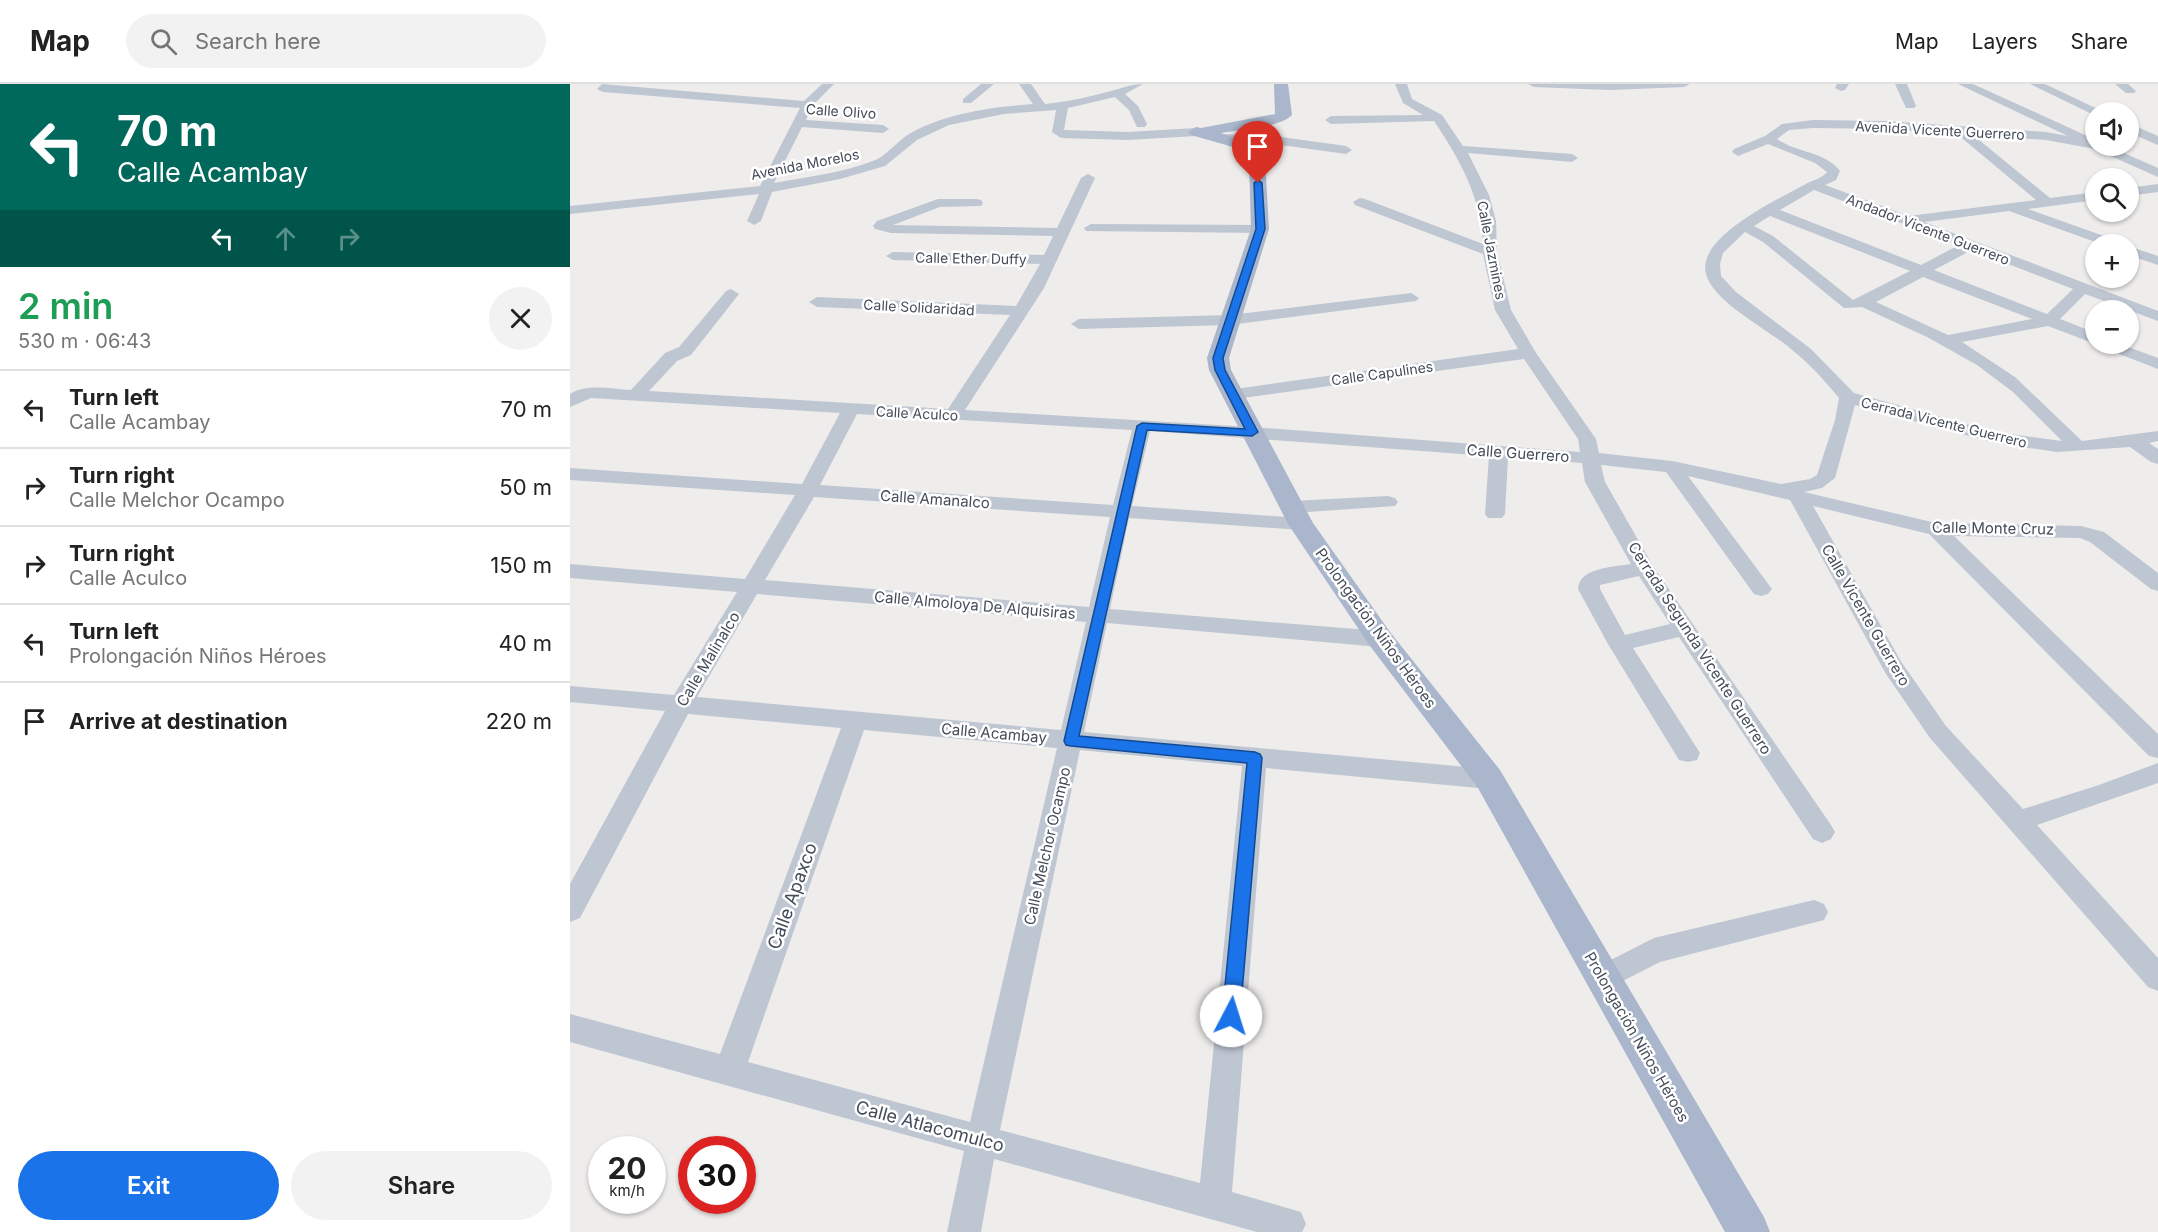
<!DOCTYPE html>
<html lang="en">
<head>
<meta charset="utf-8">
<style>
	body { margin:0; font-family:Inter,sans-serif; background:#f2f2f2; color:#222; height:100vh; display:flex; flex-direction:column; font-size:22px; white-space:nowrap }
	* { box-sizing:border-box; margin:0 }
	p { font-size:20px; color:#767676 }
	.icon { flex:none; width:33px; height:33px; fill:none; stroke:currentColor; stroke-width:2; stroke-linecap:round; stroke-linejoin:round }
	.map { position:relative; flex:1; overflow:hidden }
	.drawer { display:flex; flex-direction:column; background:#fff; width:570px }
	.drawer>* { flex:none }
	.top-card { background:#00695c; color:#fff; overflow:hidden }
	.fabs { position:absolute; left:1515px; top:18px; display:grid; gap:12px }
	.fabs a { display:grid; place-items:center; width:54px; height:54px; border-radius:50%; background:#fff; box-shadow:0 2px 4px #0004; font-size:30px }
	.speed { position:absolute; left:18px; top:1052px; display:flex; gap:12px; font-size:30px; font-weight:700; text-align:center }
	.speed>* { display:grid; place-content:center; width:78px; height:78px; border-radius:50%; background:#fff; box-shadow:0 2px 4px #0004; line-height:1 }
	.speed small { font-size:15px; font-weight:400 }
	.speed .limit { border:9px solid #d22; background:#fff; color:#111 }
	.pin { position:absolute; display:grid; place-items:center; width:51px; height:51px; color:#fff; margin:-62px -26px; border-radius:50% 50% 50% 0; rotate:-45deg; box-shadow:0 0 6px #0007 }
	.pin .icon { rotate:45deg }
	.me { position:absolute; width:66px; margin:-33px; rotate:5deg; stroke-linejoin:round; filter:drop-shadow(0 0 4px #0008) }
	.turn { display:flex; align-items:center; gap:21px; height:126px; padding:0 18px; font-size:27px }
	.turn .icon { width:78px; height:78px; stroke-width:2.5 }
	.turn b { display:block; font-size:42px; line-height:51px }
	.lanes { display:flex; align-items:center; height:57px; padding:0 18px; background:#0003; justify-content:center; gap:30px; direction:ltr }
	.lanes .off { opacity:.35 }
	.round { display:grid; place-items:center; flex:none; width:63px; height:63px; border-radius:32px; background:#f2f2f2 }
	.headline { display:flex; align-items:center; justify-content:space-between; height:102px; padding:0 18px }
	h1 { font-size:36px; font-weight:600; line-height:45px; color:#1e9e55 }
	.button { display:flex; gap:12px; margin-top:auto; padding:12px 18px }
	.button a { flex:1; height:69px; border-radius:36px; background:#1a73e8; color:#fff; font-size:24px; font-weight:600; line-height:69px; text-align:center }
	.button a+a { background:#f2f2f2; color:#222 }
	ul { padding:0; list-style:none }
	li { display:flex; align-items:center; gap:18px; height:78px; padding:0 18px; border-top:2px solid #e0e0e0 }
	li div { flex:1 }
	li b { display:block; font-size:22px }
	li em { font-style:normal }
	header { display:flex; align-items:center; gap:36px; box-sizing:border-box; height:84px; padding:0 30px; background:#fff; border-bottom:2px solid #e0e0e0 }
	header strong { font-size:28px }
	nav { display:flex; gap:33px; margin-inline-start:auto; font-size:21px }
	.search { width:420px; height:54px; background:#f2f2f2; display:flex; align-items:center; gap:15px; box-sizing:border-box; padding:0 21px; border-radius:33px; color:#767676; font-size:22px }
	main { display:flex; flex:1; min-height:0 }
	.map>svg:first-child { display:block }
</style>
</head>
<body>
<header>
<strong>Map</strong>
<div class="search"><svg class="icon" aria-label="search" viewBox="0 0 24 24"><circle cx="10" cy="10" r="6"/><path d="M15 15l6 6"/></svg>Search here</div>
<nav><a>Map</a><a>Layers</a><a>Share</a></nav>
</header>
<main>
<section class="drawer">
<div class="top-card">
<div class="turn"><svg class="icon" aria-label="left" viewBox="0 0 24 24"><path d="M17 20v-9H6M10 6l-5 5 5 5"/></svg><div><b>70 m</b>Calle Acambay</div></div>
<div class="lanes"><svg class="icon" aria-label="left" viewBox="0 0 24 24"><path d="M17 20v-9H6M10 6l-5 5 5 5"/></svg><svg class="icon off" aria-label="ahead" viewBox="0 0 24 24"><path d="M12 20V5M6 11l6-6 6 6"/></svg><svg class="icon off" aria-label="right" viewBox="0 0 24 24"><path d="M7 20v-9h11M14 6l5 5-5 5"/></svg></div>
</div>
<div class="headline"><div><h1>2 min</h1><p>530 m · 06:43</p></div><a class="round"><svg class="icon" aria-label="close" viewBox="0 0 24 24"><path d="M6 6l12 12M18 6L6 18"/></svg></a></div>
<ul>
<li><svg class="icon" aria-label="left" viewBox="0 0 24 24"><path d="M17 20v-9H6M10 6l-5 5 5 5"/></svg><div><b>Turn left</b><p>Calle Acambay</p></div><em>70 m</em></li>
<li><svg class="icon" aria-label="right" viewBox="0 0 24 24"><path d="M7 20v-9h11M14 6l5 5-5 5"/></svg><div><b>Turn right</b><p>Calle Melchor Ocampo</p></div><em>50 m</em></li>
<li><svg class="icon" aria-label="right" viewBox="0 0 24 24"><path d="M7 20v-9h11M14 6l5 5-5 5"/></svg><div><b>Turn right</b><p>Calle Aculco</p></div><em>150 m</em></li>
<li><svg class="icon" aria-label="left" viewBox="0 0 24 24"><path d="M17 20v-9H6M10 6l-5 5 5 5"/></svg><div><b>Turn left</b><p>Prolongación Niños Héroes</p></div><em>40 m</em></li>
<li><svg class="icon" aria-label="arrive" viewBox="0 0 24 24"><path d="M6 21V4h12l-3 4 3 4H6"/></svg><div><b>Arrive at destination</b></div><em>220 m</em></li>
</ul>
<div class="button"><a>Exit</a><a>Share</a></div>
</section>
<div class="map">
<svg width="1588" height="1148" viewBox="0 0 1588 1148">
	<rect width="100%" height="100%" fill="#efecec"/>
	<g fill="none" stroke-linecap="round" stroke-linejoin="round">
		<!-- minor -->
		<path fill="#bec6d2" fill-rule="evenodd" d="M32 0 234 17 252 0H264L242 22 236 36 313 41 319 45 313 49 232 43 204 99C237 93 271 89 303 77 317 72 327 57 339 50 376 29 422 23 463 20L449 0H461L475 20C497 18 519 13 541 7 553 4 560 0 573 0L555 10 568 22 577 40 575 43H567L559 26 545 13 498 24 494 46 558 48 626 44 632 48 626 52 558 56 491 54 482 48 486 26 434 30 379 41 347 56 315 82 270 95 202 108 191 137 184 141 177 137 189 110 0 130V122L190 102 230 24 33 8 27 5Z
			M411 0H424L401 19H393V15Z
			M825 0H837L842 15 872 31 893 62 1002 70 1008 74 1002 78 898 69 919 111 926 137 927 168 941 226 966 269 1026 355 1029 369 1102 377 1211 400 1240 395 1247 391 1265 336 1269 314C1254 296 1239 279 1221 265 1199 246 1143 218 1136 190 1126 153 1207 116 1234 101 1242 96 1252 95 1257 88L1245 79 1198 60 1168 72 1162 68 1164 65 1195 52 1212 40 1243 36 1316 37 1476 48 1498 52 1388 0H1403L1526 56V62H1538L1588 84V93L1525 65 1476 56 1403 51 1480 114 1526 108V116L1458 125 1548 157 1550 160H1531L1439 127 1354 138 1588 227V237L1515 210 1490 235 1526 249V260H1528L1520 258 1478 242 1392 258 1445 293 1512 357 1588 347V357L1579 359 1588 365V380L1581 378 1560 363 1487 368 1425 359 1285 321 1265 394 1252 404 1234 408 1366 439 1511 442 1534 448 1588 489V507L1581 505 1520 458 1510 454 1384 452 1588 650V674L1579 672 1359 450 1243 422 1332 579 1376 642 1453 725 1529 701 1588 679V699L1467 741 1588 874V907L1578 903 1360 654 1316 590 1220 416 1118 392 1202 505 1198 510 1191 512 1184 510 1096 388 1031 381 1035 398 1083 482 1261 741 1265 748 1261 755 1252 759 1243 755 1109 553 1063 564 1130 669 1127 676 1118 678 1109 676 1038 560 1008 505C1009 483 1045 483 1061 480L1015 398 1012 379 938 373 935 430 932 434H918L915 430 919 372 580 347 562 422 731 434 738 436 741 440 738 444 731 446 559 434 540 525 810 547 818 550 821 555 818 560 810 563 537 539 514 648 919 685 928 688 931 695 928 702 919 705 696 684 662 1108 731 1128 736 1140 732 1148H687L424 1075 411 1148H377L394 1067 0 958V930L150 970 271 644 118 630 10 834 0 838V800L95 627 0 618V602L104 611 167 508 0 494V480L175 495 225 411 0 396V384L232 400 270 329 21 314 0 323V310C17 299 42 305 61 306L95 269 109 263 156 207 161 205 169 210 121 271 107 277 79 307 378 325 440 231 247 223 239 218 247 213 446 222 470 180 323 176 316 172 323 168 474 171 483 152 321 149 305 145 303 142 307 137 368 115H406L411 116 413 119 411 122 370 123 323 141 487 144 511 94 518 90 525 94 474 204 395 326 682 343 1010 368 1008 355 954 275 665 315 659 314 656 310 659 306 665 305 948 265 925 226 913 170 785 121 783 118 790 114 795 115 913 160C911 113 890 76 864 37L761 40 755 36 761 32 853 31 833 19ZM1243 44 1316 45 1387 50 1466 116 1339 132 1255 101 1266 96 1270 87C1255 67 1227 69 1207 55L1219 46ZM1244 106 1389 161 1351 181 1210 126ZM1200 132 1340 187 1283 216 1203 152 1184 142ZM1175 148 1193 158 1274 224 1292 223 1357 253 1407 281 1443 308 1492 357 1425 348 1284 309 1241 265 1166 208 1151 192 1150 180 1153 169ZM1402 166 1503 205 1477 230 1364 186ZM1353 193 1462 235 1378 251 1306 218ZM287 330 562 346 543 421 250 401ZM244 413 540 433 519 523 195 496ZM1069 492 1100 540 1055 551 1030 505V501ZM187 510 516 538 491 646 127 613ZM294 646 487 664 400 1038 178 978ZM510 666 672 682 630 1099 430 1046Z
			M958 0H1120L1114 3 1040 6 964 3Z
			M1267 0H1279L1275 6 1271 7 1265 4Z
			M1325 0H1337L1346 22 1344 24H1336Z
			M1460 0H1475L1534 28 1524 31Z
			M1545 0H1558L1566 7 1564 9H1556Z
			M1558 39 1588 52V61L1558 48Z
			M655 50 711 53 776 62 782 66 776 70 711 61 651 57 649 54 651 51Z
			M1588 100V108L1558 112V104Z
			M521 140 690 141 697 145 690 149 516 147 514 144Z
			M1558 162 1588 172V181L1558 171Z
			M841 209 849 214 846 217 660 241 509 245 501 240 509 235 660 231Z
			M1529 260H1550L1588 274V285L1531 263Z
			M818 412 825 414 828 418 825 422 722 429 715 427 712 423 715 419 722 417Z
			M1244 816 1254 820 1258 828 1254 836 1090 878 1033 907 1023 903 1019 894 1023 885 1084 854Z"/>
		<!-- major -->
		<path fill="#aab6cc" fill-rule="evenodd" d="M704 0H718L722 31C712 43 668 46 651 49L682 61 695 75 699 145 659 274 661 286 743 439 820 548 930 686 1194 1133 1200 1148H1155L908 704 800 562 718 440 639 286 637 274 681 145 679 75 663 63 621 51 618 48 626 43 631 44 705 30Z"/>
	</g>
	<!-- route -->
	<path fill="#1a73e8" stroke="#114b97" stroke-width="1.5" d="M688 96 692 99 695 145 653 274 655 286 688 348 682 352 577 346 509 652 685 668 690 670 692 674 670 932 668 938 661 940 655 938 652 932 677 679 501 662 496 661 494 657 567 342 572 339 675 345 645 286 643 274 686 145 684 99Z"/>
	<g text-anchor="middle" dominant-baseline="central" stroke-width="5" stroke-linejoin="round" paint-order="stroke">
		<!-- far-street labels -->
		<g font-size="14" fill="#444c5a" stroke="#fff">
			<text transform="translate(271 27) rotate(4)">Calle Olivo</text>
			<text transform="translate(1370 46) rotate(3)">Avenida Vicente Guerrero</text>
			<text transform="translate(235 80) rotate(-11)">Avenida Morelos</text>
			<text transform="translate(1358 145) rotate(21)">Andador Vicente Guerrero</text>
			<text transform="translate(922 166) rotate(79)">Calle Jazmines</text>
			<text transform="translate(401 174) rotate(1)">Calle Ether Duffy</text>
			<text transform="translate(349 223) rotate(3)">Calle Solidaridad</text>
			<text transform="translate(812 289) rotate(-8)">Calle Capulines</text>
			<text transform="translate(347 329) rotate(3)">Calle Aculco</text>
			<text transform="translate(1374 338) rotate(14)">Cerrada Vicente Guerrero</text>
		</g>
		<!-- street labels -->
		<g font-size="15" fill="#444c5a" stroke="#fff">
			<text transform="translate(948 369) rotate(4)">Calle Guerrero</text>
			<text transform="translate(365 415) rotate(4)">Calle Amanalco</text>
			<text transform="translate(1423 444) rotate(1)">Calle Monte Cruz</text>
			<text transform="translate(405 521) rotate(5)">Calle Almoloya De Alquisiras</text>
			<text transform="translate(1296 531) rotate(60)">Calle Vicente Guerrero</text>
			<text transform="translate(806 544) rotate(54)">Prolongación Niños Héroes</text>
			<text transform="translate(1130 564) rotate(57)">Cerrada Segunda Vicente Guerrero</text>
			<text transform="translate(138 575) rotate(-59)">Calle Malinalco</text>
			<text transform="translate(424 649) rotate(5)">Calle Acambay</text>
			<text transform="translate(477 762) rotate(-77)">Calle Melchor Ocampo</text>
			<text transform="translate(1067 953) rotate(60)">Prolongación Niños Héroes</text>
		</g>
		<!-- near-street labels -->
		<g font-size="18" fill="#444c5a" stroke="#fff">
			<text transform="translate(222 812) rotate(-70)">Calle Apaxco</text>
			<text transform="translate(360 1042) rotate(15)">Calle Atlacomulco</text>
		</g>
	</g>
</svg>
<div class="fabs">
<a><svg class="icon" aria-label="sound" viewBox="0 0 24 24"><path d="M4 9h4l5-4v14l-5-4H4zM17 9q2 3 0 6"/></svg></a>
<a><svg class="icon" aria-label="search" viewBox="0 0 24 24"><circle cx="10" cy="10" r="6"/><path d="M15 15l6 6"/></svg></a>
<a>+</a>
<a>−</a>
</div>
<div class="speed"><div>20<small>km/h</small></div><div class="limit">30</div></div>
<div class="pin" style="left:688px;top:99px;background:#d93025"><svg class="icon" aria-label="arrive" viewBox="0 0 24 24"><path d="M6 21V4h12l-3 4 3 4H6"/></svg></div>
<svg class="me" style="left:661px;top:932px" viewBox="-20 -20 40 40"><circle r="19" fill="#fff"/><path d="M0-13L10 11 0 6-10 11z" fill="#1a73e8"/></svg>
</div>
</main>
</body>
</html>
